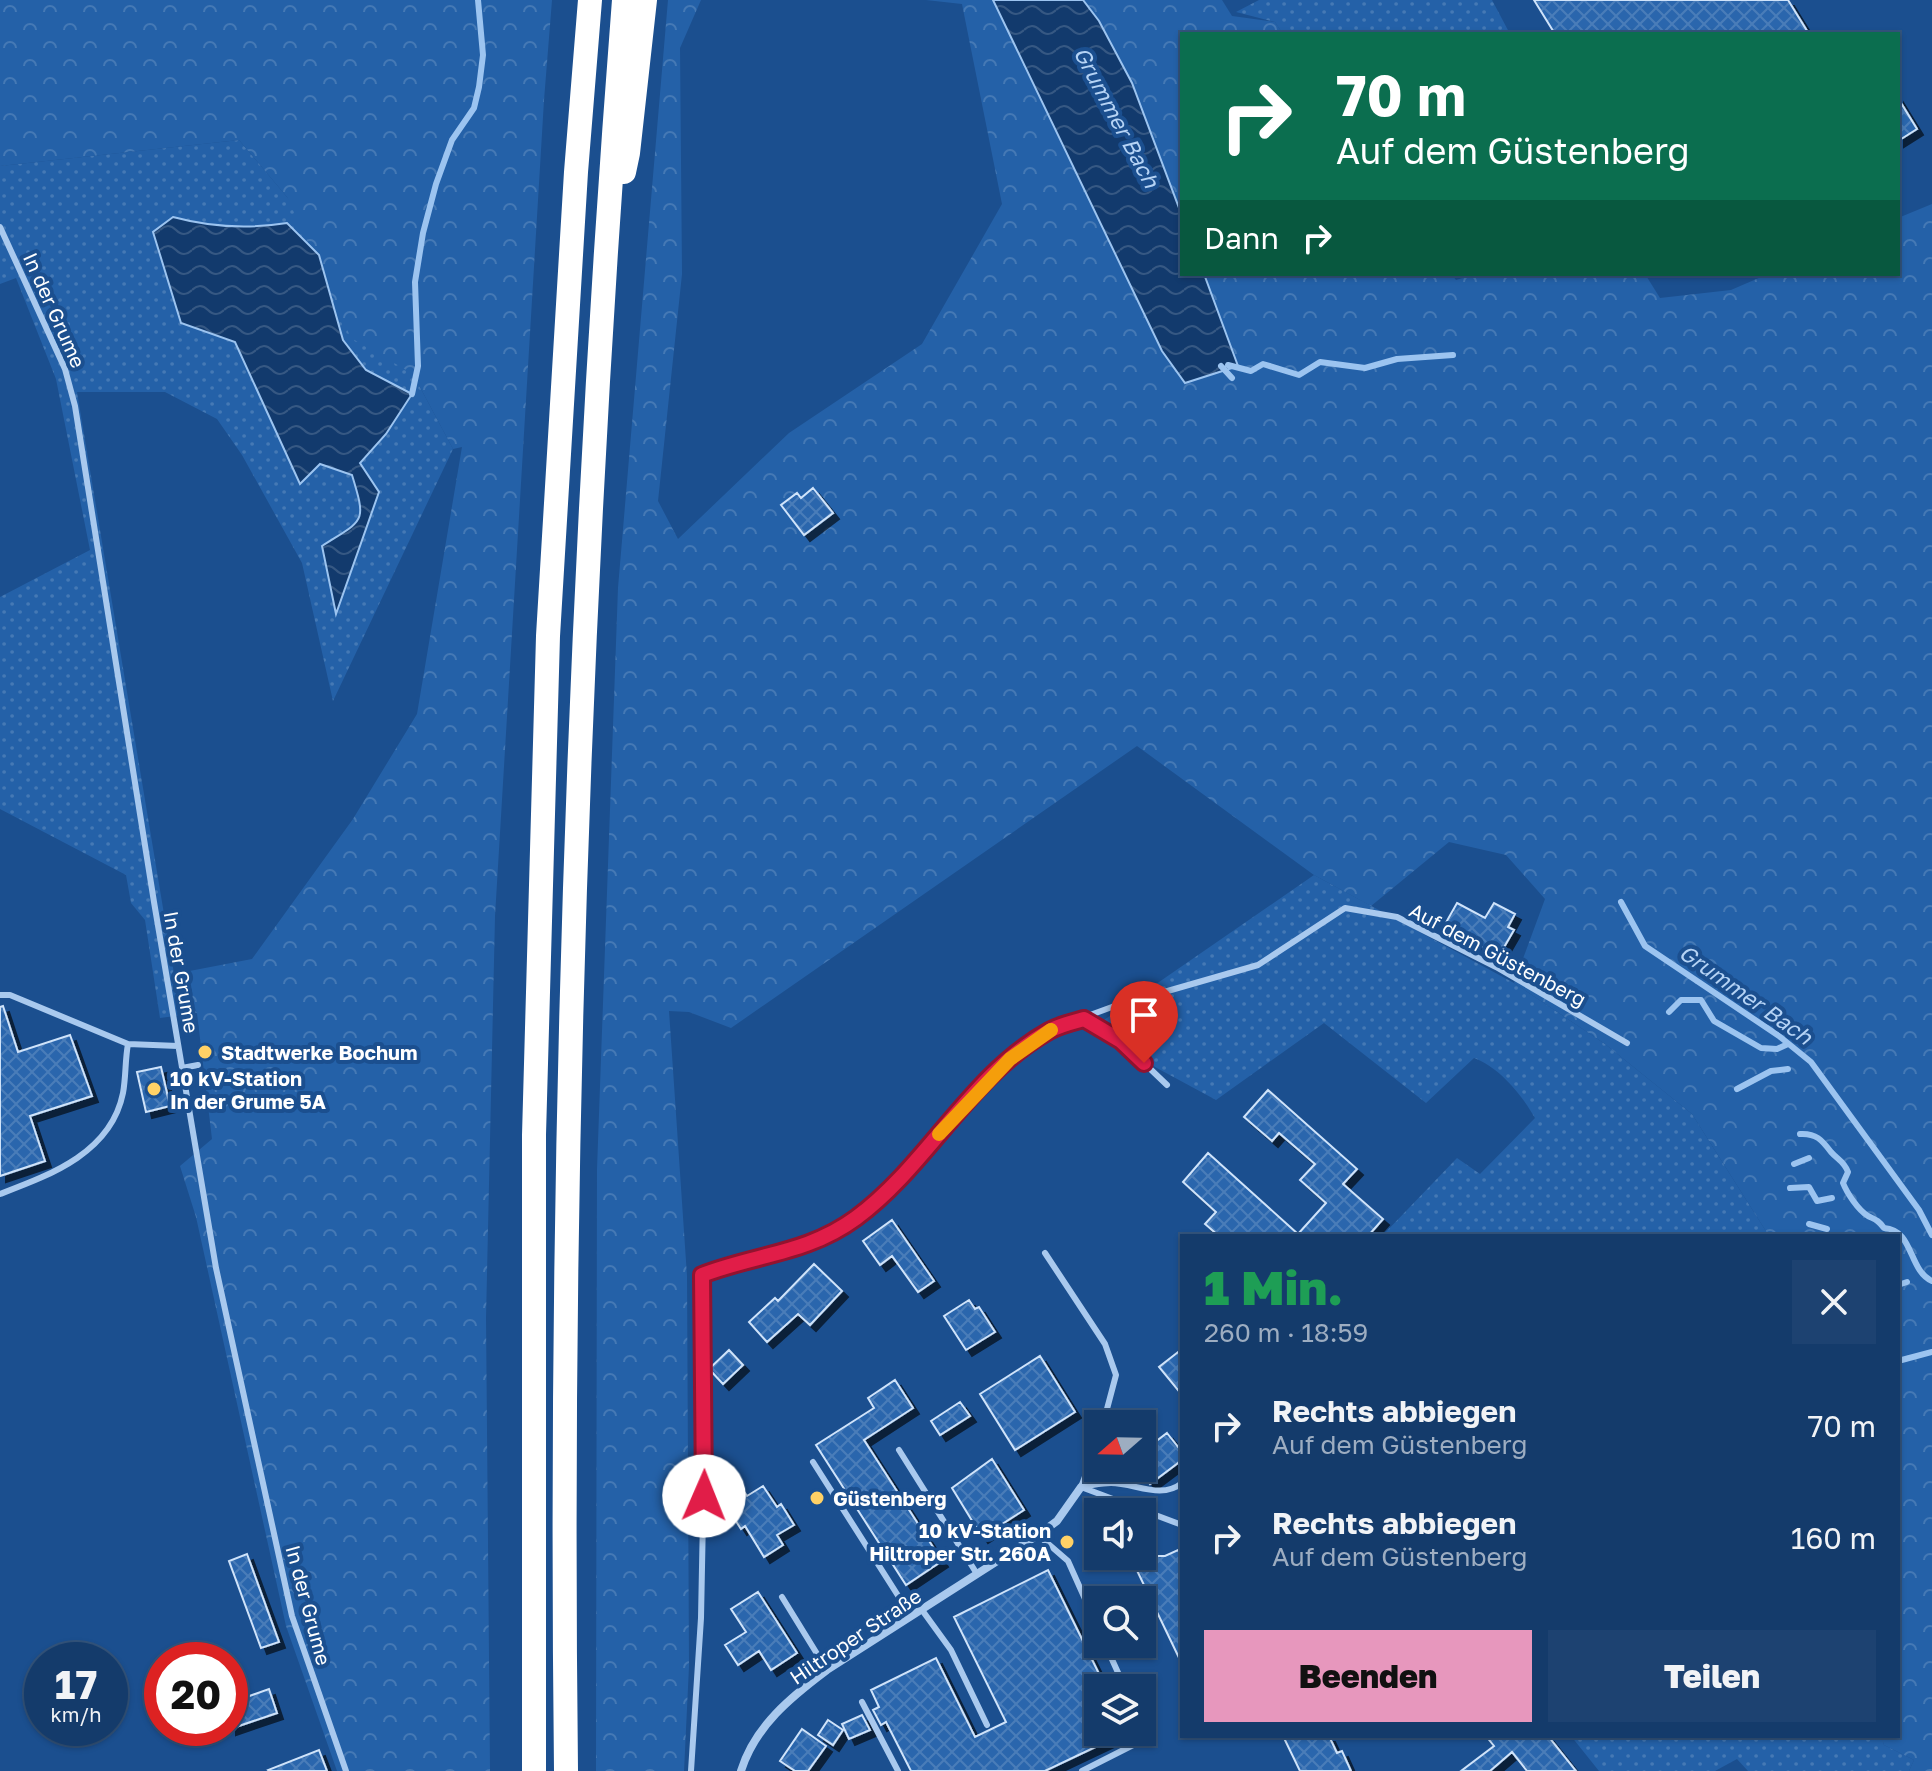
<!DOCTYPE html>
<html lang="de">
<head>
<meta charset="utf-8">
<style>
	body { margin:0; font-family:"Golos Text",sans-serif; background:#1d4271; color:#f1f3f6; height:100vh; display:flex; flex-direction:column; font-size:30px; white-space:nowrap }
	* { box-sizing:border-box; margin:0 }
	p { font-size:26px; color:#9dadc1 }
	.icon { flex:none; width:44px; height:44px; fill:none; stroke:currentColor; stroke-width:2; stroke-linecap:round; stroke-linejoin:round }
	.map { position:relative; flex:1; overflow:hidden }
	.drawer { position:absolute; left:1180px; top:1234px; width:720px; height:504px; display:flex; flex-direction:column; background:#143b6b; border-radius:0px; box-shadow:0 2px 6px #0004,0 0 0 2px #33557e }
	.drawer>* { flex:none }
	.hud { position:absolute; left:1180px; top:32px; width:720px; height:244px; border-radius:0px; box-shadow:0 2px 6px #0004,0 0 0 2px #33557e; background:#0b6e4f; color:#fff; overflow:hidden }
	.needle { width:52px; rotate:250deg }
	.fabs { position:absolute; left:1084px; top:1410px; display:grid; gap:16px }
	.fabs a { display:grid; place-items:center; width:72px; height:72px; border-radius:0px; background:#143b6b; box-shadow:0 2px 6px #0004,0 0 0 2px #33557e; font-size:40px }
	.speed { position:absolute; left:24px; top:1642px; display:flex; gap:16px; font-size:40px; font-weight:700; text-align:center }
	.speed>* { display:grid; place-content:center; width:104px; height:104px; border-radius:50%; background:#143b6b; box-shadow:0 2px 6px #0004,0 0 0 2px #33557e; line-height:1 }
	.speed small { font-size:20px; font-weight:400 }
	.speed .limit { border:12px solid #d22; background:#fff; color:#111 }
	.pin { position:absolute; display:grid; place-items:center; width:68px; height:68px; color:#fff; margin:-82px -34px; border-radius:50% 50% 50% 0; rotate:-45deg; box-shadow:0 0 8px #0007 }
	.pin .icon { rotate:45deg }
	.me { position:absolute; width:88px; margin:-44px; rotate:1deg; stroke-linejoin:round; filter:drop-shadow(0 0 6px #0008) }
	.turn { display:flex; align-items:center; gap:28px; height:168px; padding:0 24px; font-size:36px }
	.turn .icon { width:104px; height:104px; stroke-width:2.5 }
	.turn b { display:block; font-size:56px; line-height:68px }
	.then { display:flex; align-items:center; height:76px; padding:0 24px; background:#0003; gap:16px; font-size:30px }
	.round { display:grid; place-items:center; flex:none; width:84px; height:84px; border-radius:0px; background:#1d4271 }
	.overview { display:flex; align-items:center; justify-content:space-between; height:136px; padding:0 24px }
	h1 { font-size:48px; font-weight:800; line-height:60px; color:#1e9e55 }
	.action { display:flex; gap:16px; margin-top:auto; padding:16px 24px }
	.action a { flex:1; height:92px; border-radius:0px; background:#e797bd; color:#111; font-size:32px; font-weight:800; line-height:92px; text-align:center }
	.action a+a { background:#1d4271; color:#f1f3f6 }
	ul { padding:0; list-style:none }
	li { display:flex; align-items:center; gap:24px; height:112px; padding:0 24px }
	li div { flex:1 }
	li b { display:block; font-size:30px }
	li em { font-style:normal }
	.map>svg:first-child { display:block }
</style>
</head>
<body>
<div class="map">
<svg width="1932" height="1771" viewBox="0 0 1932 1771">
	<defs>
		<pattern id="grass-dots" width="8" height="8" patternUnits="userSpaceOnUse" patternTransform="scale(2)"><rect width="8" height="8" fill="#2461a8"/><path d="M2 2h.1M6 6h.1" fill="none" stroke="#4579b5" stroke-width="1.8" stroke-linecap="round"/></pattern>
		<pattern id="forest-crowns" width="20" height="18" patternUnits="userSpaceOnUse" patternTransform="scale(2)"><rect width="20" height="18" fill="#2461a8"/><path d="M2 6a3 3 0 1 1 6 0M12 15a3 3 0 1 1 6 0" fill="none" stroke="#4579b5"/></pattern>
		<pattern id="water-waves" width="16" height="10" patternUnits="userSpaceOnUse" patternTransform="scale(2)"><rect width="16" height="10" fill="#123a6d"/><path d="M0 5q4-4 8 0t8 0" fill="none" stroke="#365883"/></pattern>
		<pattern id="building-cross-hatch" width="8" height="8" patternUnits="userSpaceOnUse" patternTransform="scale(2)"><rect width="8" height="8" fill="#2a66ad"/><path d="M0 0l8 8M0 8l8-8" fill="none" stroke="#4a7db9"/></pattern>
		<filter id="shadow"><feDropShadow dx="6" dy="6" stdDeviation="0" flood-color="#0009"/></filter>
	</defs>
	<rect width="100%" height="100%" fill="#1b4f8f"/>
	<!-- grass -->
	<path fill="url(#grass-dots)" d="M1259 0H1492L1510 34H1283L1275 22 1236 12Z
		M239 140 287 197 413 374 453 449 333 701 302 563 242 455 217 419 165 392H77L174 974 197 1013 160 1018 145 920 131 903 126 875 0 809V597L90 550 56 379 16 278 0 284V166Z
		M1314 875 1514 983 1605 1044 1692 1114 1769 1236H1382L1457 1158 1480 1174 1535 1118C1522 1095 1499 1067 1474 1058L1426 1103 1324 1023 1216 1100 1155 1067 1104 1020Z
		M1571 1736H1881L1884 1745 1914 1760 1909 1771H1748L1737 1759 1715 1771H1599Z"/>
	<!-- forest -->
	<path fill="url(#forest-crowns)" d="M0 0H552L544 100 495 916 486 1318 490 1771H337L286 1626 196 1217 180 1166 212 1139 197 1013 174 974 252 959 353 819 417 714 462 447 453 449 413 374 351 338 287 197 239 140 0 166Z
		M668 0H701L680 48 682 274 658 501 678 539 789 433 922 344 1002 204 962 4 926 0H1222L1232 16 1275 22 1283 34H1182V274H1451L1456 280 1476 274H1645L1660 298 1731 290 1768 274H1898V218L1932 204V1771H1909L1914 1760 1884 1745 1881 1736H1898V1236H1769L1692 1114 1605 1044 1514 983 1545 899 1506 855 1449 842 1371 906 1314 875 1137 746 731 1028 689 1012 669 1011 687 1276 689 1666 684 1771H596L597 1170 618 588Z"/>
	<!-- water -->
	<path fill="url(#water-waves)" stroke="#9cc4f0" stroke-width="2" d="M993 0H1083L1099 21 1132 83 1182 216V274H1204L1238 366 1185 383 1162 351Z
		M173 217C210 227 249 229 287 223L319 255 343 340 366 370 412 394 386 434 360 463 379 492 336 614 322 546C364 519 367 524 352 475L320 464 300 484 235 342 181 323 153 232Z"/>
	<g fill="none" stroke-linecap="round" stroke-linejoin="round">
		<!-- stream -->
		<path stroke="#9cc4f0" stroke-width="6" d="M1228 365 1251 371 1263 364 1299 375 1320 362 1365 368 1397 359 1453 355
			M1221 366 1232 378
			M412 394 418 366 415 282 423 233 436 184 452 140 474 108 479 87 483 55 478 0
			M1621 902 1645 946 1779 1036 1811 1062 1919 1210 1932 1235
			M1669 1012 1681 1000H1701L1714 1021 1761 1048 1777 1049 1788 1044
			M1737 1089 1771 1071 1788 1069
			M1800 1134C1816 1133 1822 1140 1831 1152 1838 1160 1844 1161 1848 1172L1843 1183C1847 1193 1858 1210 1868 1216 1876 1220 1878 1220 1884 1228 1914 1230 1908 1270 1932 1281
			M1794 1164 1809 1158
			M1790 1188 1809 1187 1817 1201 1832 1198
			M1809 1224 1827 1229
			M1898 1285 1907 1282
			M1898 1361 1932 1352"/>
	</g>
	<!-- building -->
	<path fill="url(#building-cross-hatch)" stroke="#cfe3fa" stroke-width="2" filter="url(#shadow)" d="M1534 0H1788L1809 34H1555Z
		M1898 98 1917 129 1898 141Z
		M813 488 833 513 804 535 781 505 797 493 801 498Z
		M1457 903 1485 918 1494 903 1515 914 1508 927 1514 930 1499 956 1444 926Z
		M3 1006 18 1052 70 1035 92 1096 30 1116 45 1161 0 1176V1007Z
		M161 1067 170 1106 146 1112 137 1072Z
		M1268 1090 1357 1169 1343 1184 1383 1219 1368 1236H1219L1205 1224 1216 1212 1183 1182 1208 1153 1298 1234 1326 1203 1300 1180 1315 1164 1279 1133 1272 1141 1244 1117Z
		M892 1220 934 1281 918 1292 892 1256 880 1265 863 1241Z
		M814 1264 842 1291 810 1325 798 1314 767 1342 749 1322 775 1298 778 1301Z
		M969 1300 975 1309 979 1307 995 1332 966 1350 944 1316Z
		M1182 1349V1395L1159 1367Z
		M729 1350 743 1365 723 1384 709 1369Z
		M1040 1356 1075 1412 1015 1450 980 1394Z
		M895 1380 913 1408 864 1440 942 1561 906 1585 816 1445 874 1408 868 1398Z
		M960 1402 970 1416 940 1435 931 1421Z
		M1167 1433 1182 1452V1460L1150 1484 1142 1473V1452Z
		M992 1459 1024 1510 982 1537 952 1488Z
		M763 1486 777 1507 781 1504 794 1525 777 1535 783 1545 764 1557 745 1526 741 1529 726 1506 745 1493 747 1496Z
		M1178 1550 1182 1558V1664L1130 1556H1165Z
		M247 1554 279 1642 261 1648 229 1561Z
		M1048 1570 1106 1688H1098V1732H1127L1045 1771H911L886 1722 881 1725 873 1710 879 1707 871 1690 936 1658 975 1737 1006 1722 954 1617Z
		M758 1592 797 1653 771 1670 759 1651 738 1665 725 1645 746 1632 731 1609Z
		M269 1689 277 1713 230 1729V1703Z
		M862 1715 870 1730 849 1739 842 1724Z
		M828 1720 843 1730 833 1745 818 1735Z
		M802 1729 826 1746 808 1771H795L780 1761Z
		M1283 1736H1329L1337 1753 1342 1751 1351 1771H1300Z
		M1486 1736H1548L1576 1771H1527L1512 1752 1490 1771H1461L1494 1746Z
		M319 1750 327 1771H269L268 1770Z"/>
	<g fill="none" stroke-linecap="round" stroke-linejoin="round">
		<!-- lane -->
		<path stroke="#a9c9ee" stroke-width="6" d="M0 227 65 369 75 406 154 902 216 1268 292 1616 346 1771
			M0 995H10L128 1044 178 1046
			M1084 1019 1121 1041 1167 1085
			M182 1068 198 1065
			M0 1194C50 1175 111 1153 123 1093 126 1077 125 1060 128 1044
			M1045 1253 1105 1344 1116 1375 1103 1424
			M899 1450 977 1574
			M813 1462 911 1616
			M1085 1486C1093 1485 1103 1483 1111 1483 1135 1483 1161 1500 1182 1483
			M1081 1487 1182 1525
			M1081 1487 1098 1442
			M1038 1535 1068 1561 1098 1628
			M782 1597 827 1670
			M922 1610 951 1650 987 1725
			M1105 1644 1125 1688
			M862 1702 898 1771
			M691 1771 701 1618 704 1466 702 1275 820 1241 857 1218 890 1188 1010 1059 1052 1029 1112 1007 1258 965 1345 908 1397 917 1496 967 1627 1043
			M1082 1771 1147 1738 1142 1726"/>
		<!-- street -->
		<path stroke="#a9c9ee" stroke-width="8" d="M741 1771C755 1726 791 1697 827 1670L1038 1535 1057 1521 1081 1487"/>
		<!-- highway -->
		<path stroke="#fff" stroke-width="24" d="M624 172 628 153 645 0
			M534 1771V1135L548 636 576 172 590 0
			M566 1771C559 1180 578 589 624 0"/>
	</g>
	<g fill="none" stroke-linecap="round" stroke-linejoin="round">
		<defs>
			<path id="route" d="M704 1496 702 1275C756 1254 807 1254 856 1218 928 1165 970 1075 1049 1031 1060 1025 1073 1022 1084 1019L1121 1041 1144 1063"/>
		</defs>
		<!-- route casing -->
		<use href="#route" stroke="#92132f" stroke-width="20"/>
		<!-- route -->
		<use href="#route" stroke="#e11d48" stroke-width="14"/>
		<!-- slow -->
		<path stroke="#f59e0b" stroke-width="14" d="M939 1134 1010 1059 1051 1030"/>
	</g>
	<!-- markers -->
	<g fill="#ffd166" stroke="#1b4f8f" stroke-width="3">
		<circle cx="205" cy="1052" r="8"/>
		<circle cx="154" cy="1089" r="8"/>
		<circle cx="817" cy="1498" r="8"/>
		<circle cx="1067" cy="1542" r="8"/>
	</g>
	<g text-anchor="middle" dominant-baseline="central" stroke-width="8" stroke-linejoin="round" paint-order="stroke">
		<!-- street labels -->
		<g font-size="20" fill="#fff" stroke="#1b4f8f">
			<text transform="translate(55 310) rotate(66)">In der Grume</text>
			<text transform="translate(1498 954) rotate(28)">Auf dem Güstenberg</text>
			<text transform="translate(182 972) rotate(80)">In der Grume</text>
			<text transform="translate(309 1605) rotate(75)">In der Grume</text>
			<text transform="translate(855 1636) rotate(-34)">Hiltroper Straße</text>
		</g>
		<!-- poi labels -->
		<g font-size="20" font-weight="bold" fill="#fff" stroke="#1b4f8f" text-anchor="start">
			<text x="221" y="1052">Stadtwerke Bochum</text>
			<text x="170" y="1078">10 kV-Station<tspan x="170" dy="23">In der Grume 5A</tspan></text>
			<text x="833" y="1498">Güstenberg</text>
			<text x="1051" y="1530" text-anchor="end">10 kV-Station<tspan x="1051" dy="23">Hiltroper Str. 260A</tspan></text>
		</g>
		<!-- water labels -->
		<g font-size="22" font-style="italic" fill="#b5d3f5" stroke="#1b4f8f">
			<text transform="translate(1117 117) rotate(62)">Grummer Bach</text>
			<text transform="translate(1746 994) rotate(35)">Grummer Bach</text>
		</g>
	</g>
</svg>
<div class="fabs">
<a><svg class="needle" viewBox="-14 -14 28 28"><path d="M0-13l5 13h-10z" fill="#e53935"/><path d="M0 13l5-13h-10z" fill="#9dadc1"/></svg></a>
<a><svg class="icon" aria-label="sound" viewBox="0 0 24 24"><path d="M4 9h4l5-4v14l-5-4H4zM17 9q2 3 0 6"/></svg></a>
<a><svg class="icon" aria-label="search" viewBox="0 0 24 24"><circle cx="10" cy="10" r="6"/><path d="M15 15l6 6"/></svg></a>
<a><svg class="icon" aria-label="layers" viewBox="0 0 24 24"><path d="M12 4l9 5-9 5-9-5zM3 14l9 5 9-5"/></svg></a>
</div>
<div class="speed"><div>17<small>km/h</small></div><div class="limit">20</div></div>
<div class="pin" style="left:1144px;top:1063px;background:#d93025"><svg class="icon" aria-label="arrive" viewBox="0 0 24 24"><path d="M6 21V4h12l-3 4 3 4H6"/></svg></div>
<svg class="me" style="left:704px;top:1496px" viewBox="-20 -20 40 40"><circle r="19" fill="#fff"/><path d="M0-13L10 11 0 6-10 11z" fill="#e11d48"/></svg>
<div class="hud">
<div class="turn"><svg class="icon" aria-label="right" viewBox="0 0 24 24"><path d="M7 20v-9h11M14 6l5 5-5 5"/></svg><div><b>70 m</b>Auf dem Güstenberg</div></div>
<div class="then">Dann<svg class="icon" aria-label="right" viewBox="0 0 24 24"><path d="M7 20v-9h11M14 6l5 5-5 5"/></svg></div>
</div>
<section class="drawer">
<div class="overview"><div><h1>1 Min.</h1><p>260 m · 18:59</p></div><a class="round"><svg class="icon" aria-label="close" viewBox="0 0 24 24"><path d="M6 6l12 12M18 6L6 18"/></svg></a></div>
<ul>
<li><svg class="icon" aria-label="right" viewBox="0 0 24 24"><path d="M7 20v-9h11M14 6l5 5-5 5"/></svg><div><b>Rechts abbiegen</b><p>Auf dem Güstenberg</p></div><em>70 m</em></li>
<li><svg class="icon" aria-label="right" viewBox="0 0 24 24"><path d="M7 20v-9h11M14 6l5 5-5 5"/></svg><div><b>Rechts abbiegen</b><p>Auf dem Güstenberg</p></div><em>160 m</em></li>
</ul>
<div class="action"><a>Beenden</a><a>Teilen</a></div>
</section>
</div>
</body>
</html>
